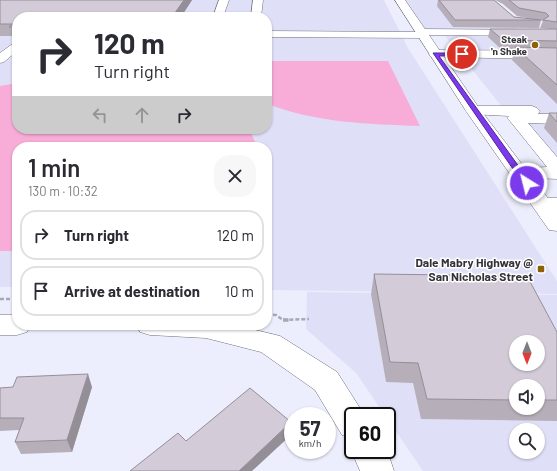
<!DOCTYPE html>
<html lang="en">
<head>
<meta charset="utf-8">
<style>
	body { margin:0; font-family:Barlow,sans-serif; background:#f7f7f7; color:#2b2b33; height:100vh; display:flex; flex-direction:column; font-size:15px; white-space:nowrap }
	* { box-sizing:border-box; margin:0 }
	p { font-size:13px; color:#7c7c81 }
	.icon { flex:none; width:22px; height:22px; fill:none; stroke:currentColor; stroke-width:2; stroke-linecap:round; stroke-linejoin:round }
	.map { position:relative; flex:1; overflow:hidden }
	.sheet { position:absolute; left:12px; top:142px; width:260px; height:188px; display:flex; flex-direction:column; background:#fff; border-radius:16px; box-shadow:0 1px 3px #0004 }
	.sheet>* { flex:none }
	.top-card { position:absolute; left:12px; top:12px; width:260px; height:122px; border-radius:16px; box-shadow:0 1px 3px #0004; background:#fff; color:#2b2b33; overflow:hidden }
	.needle { width:26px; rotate:180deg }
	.fabs { position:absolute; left:509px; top:335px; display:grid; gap:8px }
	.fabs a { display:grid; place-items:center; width:36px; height:36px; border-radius:50%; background:#fff; box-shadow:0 1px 3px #0004; font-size:20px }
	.speed { position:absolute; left:284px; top:407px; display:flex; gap:8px; font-size:20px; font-weight:700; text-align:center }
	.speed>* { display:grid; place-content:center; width:52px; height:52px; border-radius:50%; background:#fff; box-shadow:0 1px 3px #0004; line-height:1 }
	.speed small { font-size:10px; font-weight:400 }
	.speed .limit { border:2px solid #111; border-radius:6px; background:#fff; color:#111 }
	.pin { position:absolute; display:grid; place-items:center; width:34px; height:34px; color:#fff; margin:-17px; border:2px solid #fff; border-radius:50%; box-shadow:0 1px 4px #0007 }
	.me { position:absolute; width:44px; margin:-22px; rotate:324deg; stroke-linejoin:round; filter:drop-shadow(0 0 3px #0008) }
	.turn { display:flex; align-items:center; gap:14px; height:84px; padding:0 16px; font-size:18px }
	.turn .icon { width:52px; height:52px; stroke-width:2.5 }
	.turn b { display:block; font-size:28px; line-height:34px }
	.lanes { display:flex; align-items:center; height:38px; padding:0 16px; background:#0003; justify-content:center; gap:20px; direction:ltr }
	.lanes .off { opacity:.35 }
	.round { display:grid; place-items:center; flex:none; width:42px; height:42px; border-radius:16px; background:#f7f7f7 }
	.headline { display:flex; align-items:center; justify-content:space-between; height:68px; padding:0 16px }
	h1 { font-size:24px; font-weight:600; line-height:30px }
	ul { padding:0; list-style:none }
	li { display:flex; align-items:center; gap:12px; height:50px; margin:0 8px 6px; padding:0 8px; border:2px solid #e1e1e2; border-radius:16px }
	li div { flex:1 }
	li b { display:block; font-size:15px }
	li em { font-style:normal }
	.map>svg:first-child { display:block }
</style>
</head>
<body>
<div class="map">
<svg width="557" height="471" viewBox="0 0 557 471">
	<rect width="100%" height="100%" fill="#edeefd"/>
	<!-- built -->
	<path fill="#dfe0f7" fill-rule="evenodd" d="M0 0H384L408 48 557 281V294L267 290V147H17V287H0ZM17 17H267V129H17Z
		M405 0H484L519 31 425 30Z
		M445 36H557V175Z
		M307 292 557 295V471H423L356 373 306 329ZM516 342H538V364H516ZM516 386H538V408H516ZM516 430H538V452H516Z"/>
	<!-- green -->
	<path fill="#f7add7" d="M267 61H388L420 126C366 124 319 123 267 104Z
		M17 83V129H249L256 144 255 147H17V251H0V86Z"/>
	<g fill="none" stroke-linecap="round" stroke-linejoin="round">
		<defs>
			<path id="minor" d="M219 0H229L223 17H213Z
				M253 0H263L261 17H251Z
				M420 29 557 30V36L427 35 422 38 267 37V31L415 32Z
				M17 44V51L4 62 0 63V53L11 45Z
				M435 50 557 51V59L431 57 429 54Z
				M474 106H532L537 108 540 111 538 114H557V124L528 123 557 157V179L512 177 510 173 512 169 547 167 510 121 507 118 509 116 469 114 466 111 469 108Z
				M542 198H557V210L535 208 532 204 535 200Z
				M0 315H17V325H30L27 332 17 335H0Z
				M137 325H235L280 336 337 372 365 416H353V439L342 435 315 390 261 352 206 338 150 335 140 332Z
				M353 446V450H387L394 471H360L351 450Z"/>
			<path id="major" d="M395 0H405L479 108 557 210V231L549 230 466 111Z"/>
		</defs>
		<!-- minor casing -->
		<use href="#minor" stroke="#6f6f7c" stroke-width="1"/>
		<!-- major casing -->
		<use href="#major" stroke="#6f6f7c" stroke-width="1"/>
		<!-- path-far1 -->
		<path stroke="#a7a8b4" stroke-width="2.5" stroke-dasharray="4 2" stroke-linecap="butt" d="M0 299H17
			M267 314 276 315 283 320 309 319"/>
		<!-- path -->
		<path stroke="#a7a8b4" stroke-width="3.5" stroke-dasharray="5.5 3" stroke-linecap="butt" d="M283 320H289"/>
		<!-- minor -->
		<use href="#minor" fill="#fff" fill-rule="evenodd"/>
		<!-- major -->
		<use href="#major" fill="#fff" fill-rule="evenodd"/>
	</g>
	<!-- wall -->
	<path fill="#b6afba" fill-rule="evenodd" d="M0 0H192L181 17H17V39H13L12 36H0Z
		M438 0H494L514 17 541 20 539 28 453 27 437 6Z
		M495 0H557V104L512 60 515 49H501L488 37 490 29H550L540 28 543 21 517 16 503 4Z
		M549 113H557V143L544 128Z
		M374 274 557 332V421L421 419 413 383 386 382 371 294ZM516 386H538V408H516Z
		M92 387 72 452 21 454 15 442 19 430 0 431V388Z"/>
	<!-- shaded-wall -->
	<path fill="#948e97" d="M184 0H192L181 17H172Z
		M88 374 92 387 72 452 67 440Z
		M291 422V435L252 471H239Z"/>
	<!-- building -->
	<path fill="#d4cbd8" stroke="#948e97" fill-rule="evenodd" d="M0 0H184L172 17H17V27H9L14 24H0Z
		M439 0H494L514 17 541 20H455Z
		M509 0H557V22L543 20 549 16 546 13 519 8Z
		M490 29H557V41L503 40Z
		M515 47 557 48V85Z
		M549 113H557V122Z
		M374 274 527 276 557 332V400H538V386H516V400L427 399 418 363 390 362ZM516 342H538V364H516Z
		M88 374 67 440 15 442 24 418H0V388L13 387 17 377Z
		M250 388 291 422 239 471H130L178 433 186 441Z"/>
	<!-- route -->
	<path fill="#7c3aed" stroke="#51269a" d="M433 53H464L462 56H439L530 182V185H524Z"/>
	<!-- markers -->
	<g fill="#8e6007" stroke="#fff" stroke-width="1.5">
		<circle cx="535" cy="45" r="4"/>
		<rect x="537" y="265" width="8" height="8" rx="2"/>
	</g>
	<g text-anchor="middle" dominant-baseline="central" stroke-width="3" stroke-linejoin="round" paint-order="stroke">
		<!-- far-poi labels -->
		<g font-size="10" font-weight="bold" fill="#323238" stroke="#fff" text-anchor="end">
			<text x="527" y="39">Steak<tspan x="527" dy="12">'n Shake</tspan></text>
		</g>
		<!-- poi labels -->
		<g font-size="12" font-weight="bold" fill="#323238" stroke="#fff" text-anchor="end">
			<text x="533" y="262">Dale Mabry Highway @<tspan x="533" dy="14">San Nicholas Street</tspan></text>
		</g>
	</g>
</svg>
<div class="fabs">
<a><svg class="needle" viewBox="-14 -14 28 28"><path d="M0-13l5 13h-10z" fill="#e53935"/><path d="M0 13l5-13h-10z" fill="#7c7c81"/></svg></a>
<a><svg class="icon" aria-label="sound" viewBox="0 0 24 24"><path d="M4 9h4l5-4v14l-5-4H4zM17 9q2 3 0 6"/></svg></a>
<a><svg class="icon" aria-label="search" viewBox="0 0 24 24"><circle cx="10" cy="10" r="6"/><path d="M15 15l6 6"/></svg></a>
</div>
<div class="speed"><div>57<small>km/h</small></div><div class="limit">60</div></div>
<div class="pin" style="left:462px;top:54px;background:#d93025"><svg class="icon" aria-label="arrive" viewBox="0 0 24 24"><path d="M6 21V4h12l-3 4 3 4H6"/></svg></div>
<svg class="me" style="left:527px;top:183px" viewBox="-20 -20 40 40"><circle r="17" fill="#7c3aed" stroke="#fff" stroke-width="3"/><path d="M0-11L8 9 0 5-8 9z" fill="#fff"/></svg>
<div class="top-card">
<div class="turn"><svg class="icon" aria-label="right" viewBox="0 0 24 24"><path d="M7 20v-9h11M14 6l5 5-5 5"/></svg><div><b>120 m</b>Turn right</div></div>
<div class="lanes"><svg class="icon off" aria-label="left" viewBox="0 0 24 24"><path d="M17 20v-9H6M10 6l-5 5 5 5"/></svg><svg class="icon off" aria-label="ahead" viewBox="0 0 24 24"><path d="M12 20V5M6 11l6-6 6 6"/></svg><svg class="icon" aria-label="right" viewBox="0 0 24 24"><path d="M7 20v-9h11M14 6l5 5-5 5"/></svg></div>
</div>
<section class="sheet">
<div class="headline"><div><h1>1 min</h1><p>130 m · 10:32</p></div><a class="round"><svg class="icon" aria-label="close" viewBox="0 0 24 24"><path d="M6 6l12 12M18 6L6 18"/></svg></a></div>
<ul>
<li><svg class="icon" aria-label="right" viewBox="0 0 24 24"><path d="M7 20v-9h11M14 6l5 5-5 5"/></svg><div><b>Turn right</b></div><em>120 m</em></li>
<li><svg class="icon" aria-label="arrive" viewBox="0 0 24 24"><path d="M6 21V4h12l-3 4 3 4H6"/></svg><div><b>Arrive at destination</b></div><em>10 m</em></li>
</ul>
</section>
</div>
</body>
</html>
